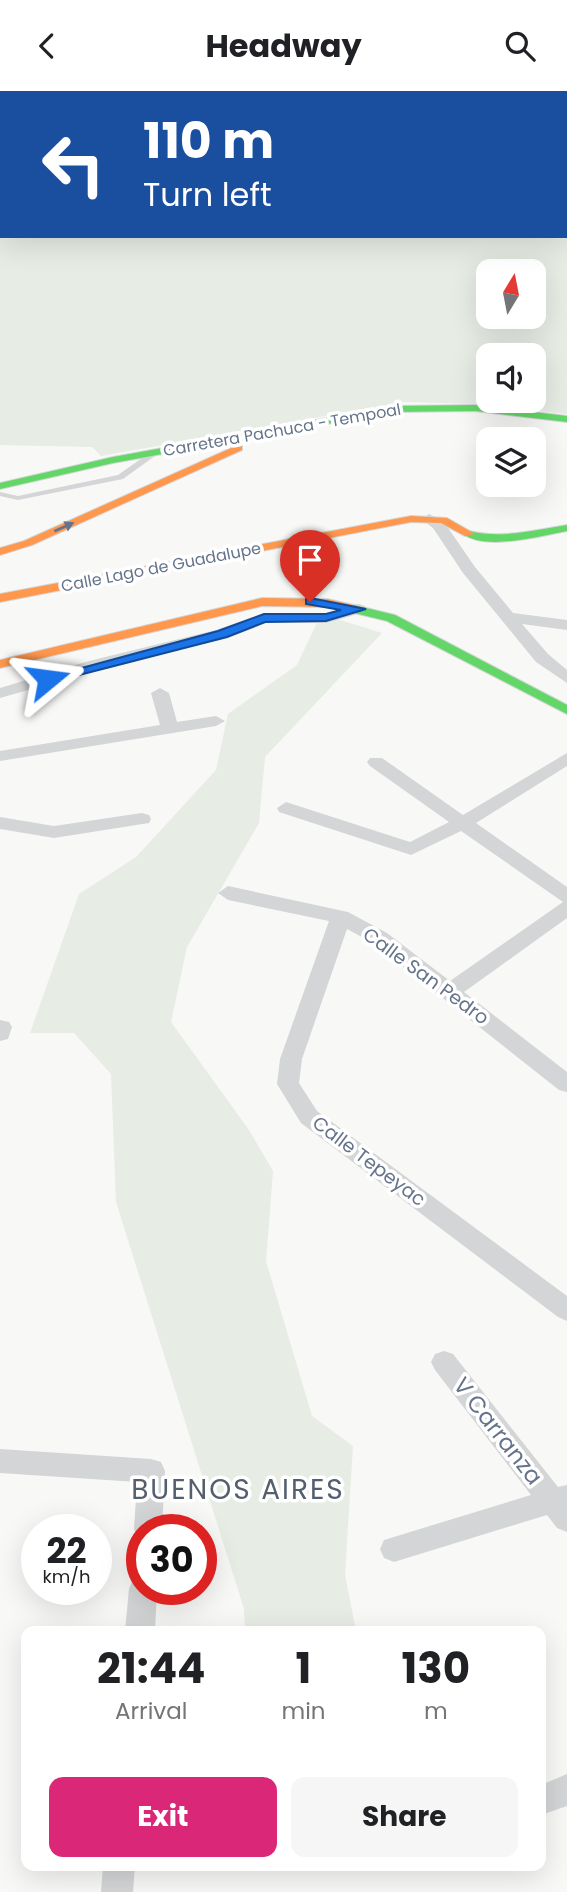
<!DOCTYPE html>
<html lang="en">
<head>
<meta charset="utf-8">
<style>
	body { margin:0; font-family:Poppins,sans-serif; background:#f6f6f6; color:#202124; height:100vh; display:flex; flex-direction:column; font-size:26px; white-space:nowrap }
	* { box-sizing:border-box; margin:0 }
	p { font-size:23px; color:#757577 }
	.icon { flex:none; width:38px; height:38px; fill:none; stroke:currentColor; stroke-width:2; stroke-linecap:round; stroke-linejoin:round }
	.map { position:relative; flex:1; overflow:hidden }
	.drawer { position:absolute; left:21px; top:1535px; width:525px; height:245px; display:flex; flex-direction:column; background:#fff; border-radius:14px; box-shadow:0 7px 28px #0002 }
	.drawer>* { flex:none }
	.top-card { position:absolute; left:0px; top:0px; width:567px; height:147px; box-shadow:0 7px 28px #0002; background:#1a4fa0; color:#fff; overflow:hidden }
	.needle { width:46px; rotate:10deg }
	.buttons { position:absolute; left:476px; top:168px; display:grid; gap:14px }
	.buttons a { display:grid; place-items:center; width:70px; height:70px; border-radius:14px; background:#fff; box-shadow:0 7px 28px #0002; font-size:35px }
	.speed { position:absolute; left:21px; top:1423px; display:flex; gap:14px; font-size:35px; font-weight:700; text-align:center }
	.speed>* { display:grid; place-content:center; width:91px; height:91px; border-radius:50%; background:#fff; box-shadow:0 7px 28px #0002; line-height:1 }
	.speed small { font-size:18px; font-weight:400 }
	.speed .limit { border:10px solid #d22; background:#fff; color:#111 }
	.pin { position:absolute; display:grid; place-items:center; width:60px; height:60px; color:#fff; margin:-72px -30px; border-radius:50% 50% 50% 0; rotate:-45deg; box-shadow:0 0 7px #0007 }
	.pin .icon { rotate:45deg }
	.me { position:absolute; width:77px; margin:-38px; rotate:74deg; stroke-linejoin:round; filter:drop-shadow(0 0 5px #0008) }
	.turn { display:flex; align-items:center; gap:24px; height:147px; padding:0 28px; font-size:32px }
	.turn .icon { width:91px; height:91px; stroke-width:2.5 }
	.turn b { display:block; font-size:49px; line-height:60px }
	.eta { display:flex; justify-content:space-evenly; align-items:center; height:119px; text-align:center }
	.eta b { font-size:42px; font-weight:700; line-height:49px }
	.button { display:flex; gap:14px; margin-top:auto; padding:14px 28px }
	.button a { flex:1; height:80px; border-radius:14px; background:#db2777; color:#fff; font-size:28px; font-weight:700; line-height:80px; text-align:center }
	.button a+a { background:#f6f6f6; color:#202124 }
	header { display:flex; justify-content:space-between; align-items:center; height:91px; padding:0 28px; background:#fff; font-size:32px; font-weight:700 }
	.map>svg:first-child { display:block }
</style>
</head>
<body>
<header><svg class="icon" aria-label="back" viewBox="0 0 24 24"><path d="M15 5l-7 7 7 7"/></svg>Headway<svg class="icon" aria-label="search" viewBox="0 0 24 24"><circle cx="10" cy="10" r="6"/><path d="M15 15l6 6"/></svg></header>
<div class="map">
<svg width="567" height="1801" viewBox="0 0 567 1801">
	<rect width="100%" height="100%" fill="#f8f8f7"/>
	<!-- green -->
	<path fill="#e7ece5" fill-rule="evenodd" d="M0 0 448 2H2V145H565L567 3V323L474 313 404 311 101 365 92 356 0 354ZM488 180H534V226H488ZM488 264H534V310H488Z
		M321 523 382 542 265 666 259 732 187 856 171 931 249 1039 273 1080 266 1170 312 1325 353 1355 345 1484 356 1540H245L244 1518 116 1111 111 983 74 942H30L79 803 136 766 216 679 228 623 297 574Z"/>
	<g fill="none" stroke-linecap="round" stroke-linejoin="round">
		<defs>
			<path id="fast" d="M475 314 567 325V331L475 320 393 321 113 372 0 398V392L113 366 393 315Z
				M567 434V440C540 445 486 460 463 443L469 440C501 448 535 439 567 434Z
				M354 514 395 524 567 614V623L387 530 350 521V515Z"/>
			<path id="slow" d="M238 354 242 355V359L32 454 0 464V457L24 450Z
				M411 425 447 427 475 443 465 445 441 432 411 431 0 511V503Z
				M262 507 327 508 358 515 360 518 354 522 327 516 262 515 0 577V569Z"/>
		</defs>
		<!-- fast casing -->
		<use href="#fast" stroke="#d4d6d8" stroke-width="2"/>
		<!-- slow casing -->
		<use href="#slow" stroke="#d4d6d8" stroke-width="2"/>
		<!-- lane -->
		<path fill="#d4d5d6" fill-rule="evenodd" d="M565 5H567V7H565Z
			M152 360 159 362 123 388 18 409 0 405V401L18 405 118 384Z"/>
		<!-- street -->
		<path fill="#d4d5d6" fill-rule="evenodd" d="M162 0H172L173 2H163Z
			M456 0H475L477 2H457Z
			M534 0H561L532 2Z
			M429 423 444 431 475 476 513 522 567 529V539L522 533 548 563 567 579V592L536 571 463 482 433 437 421 428Z
			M359 513 365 515V521L326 532H266L228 547 101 578 0 607V597L89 570 216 539 264 522H326Z
			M160 597 169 602 177 631 216 625 225 630 216 635 0 670V660L160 634 151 602Z
			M567 662V675L476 732 567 796V827L464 901 567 981V1001L559 999 373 852 347 838 302 968 299 992 317 1020 567 1205V1230L558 1226 301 1032 277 993 280 968 329 830 228 809 218 802 228 795 348 821 387 842 450 890 563 811 461 740 411 764 279 721 277 717 286 711 410 751 449 731 370 675 367 671 370 667H382L463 724Z
			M142 722 149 724 151 728 149 732 54 747 0 738V726L54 735Z
			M0 929 9 931 12 936 8 948 0 950Z
			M444 1260 453 1263 558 1396 567 1394V1441L557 1437 547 1424 394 1471 384 1467 380 1458 384 1449 531 1404 435 1279 431 1271 435 1263Z
			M0 1358 151 1368 161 1371 165 1380 162 1438H142V1449L138 1447 134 1438 137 1391 0 1382Z
			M142 1485V1498H157L155 1540H125L129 1498 133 1488Z
			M567 1683V1715L541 1724V1694Z
			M103 1774H135L133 1801H101Z"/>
		<!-- fast -->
		<use href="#fast" fill="#63d668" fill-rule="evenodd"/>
		<!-- slow -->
		<use href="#slow" fill="#ff974d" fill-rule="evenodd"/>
	</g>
	<!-- one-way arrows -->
	<defs><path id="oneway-solid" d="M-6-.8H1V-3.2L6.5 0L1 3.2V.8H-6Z" transform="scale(1.75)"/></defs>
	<use fill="#65748a" href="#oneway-solid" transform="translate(64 436) rotate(-24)"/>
	<!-- route -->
	<path fill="#1a73e8" stroke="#114b97" stroke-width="2" d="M310 507 366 518 326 530 265 531 227 546 52 591 41 588 218 540 264 523H326L341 519 306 513V508Z"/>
	<g text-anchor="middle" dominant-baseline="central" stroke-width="7" stroke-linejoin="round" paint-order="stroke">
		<!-- far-street labels -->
		<g font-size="16" fill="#65748a" stroke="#fff">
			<text transform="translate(282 339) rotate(-10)">Carretera Pachuca - Tempoal</text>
			<text transform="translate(161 476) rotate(-11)">Calle Lago de Guadalupe</text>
		</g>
		<!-- street labels -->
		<g font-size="19" fill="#65748a" stroke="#fff">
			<text transform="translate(426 885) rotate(36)">Calle San Pedro</text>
			<text transform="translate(369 1070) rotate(37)">Calle Tepeyac</text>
		</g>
		<!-- near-street labels -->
		<g font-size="23" fill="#65748a" stroke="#fff">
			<text transform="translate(498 1340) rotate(52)">V Carranza</text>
		</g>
		<!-- near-quarter labels -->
		<g font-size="28" letter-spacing="2" fill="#545f6e" stroke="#fff">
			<text x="238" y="1398">BUENOS AIRES</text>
		</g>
	</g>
</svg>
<div class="buttons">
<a><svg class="needle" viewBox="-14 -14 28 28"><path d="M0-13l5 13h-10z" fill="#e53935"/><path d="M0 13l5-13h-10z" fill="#757577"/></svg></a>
<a><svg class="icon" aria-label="sound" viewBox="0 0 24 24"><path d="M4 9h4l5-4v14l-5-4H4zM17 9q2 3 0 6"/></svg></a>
<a><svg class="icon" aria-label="layers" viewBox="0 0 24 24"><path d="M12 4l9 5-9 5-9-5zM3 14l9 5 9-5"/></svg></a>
</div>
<div class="speed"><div>22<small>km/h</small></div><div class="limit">30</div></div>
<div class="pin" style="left:310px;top:511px;background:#d93025"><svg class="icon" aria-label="arrive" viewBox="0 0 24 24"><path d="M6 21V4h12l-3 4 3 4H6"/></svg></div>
<svg class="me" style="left:48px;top:588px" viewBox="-20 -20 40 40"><path d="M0-17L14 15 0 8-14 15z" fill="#1a73e8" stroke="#fff" stroke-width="4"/></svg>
<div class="top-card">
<div class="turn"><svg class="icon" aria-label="left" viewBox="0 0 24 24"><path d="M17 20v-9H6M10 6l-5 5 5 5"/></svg><div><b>110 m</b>Turn left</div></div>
</div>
<section class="drawer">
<div class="eta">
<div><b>21:44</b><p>Arrival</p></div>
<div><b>1</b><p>min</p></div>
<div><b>130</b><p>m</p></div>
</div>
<div class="button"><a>Exit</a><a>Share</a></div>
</section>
</div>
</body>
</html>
